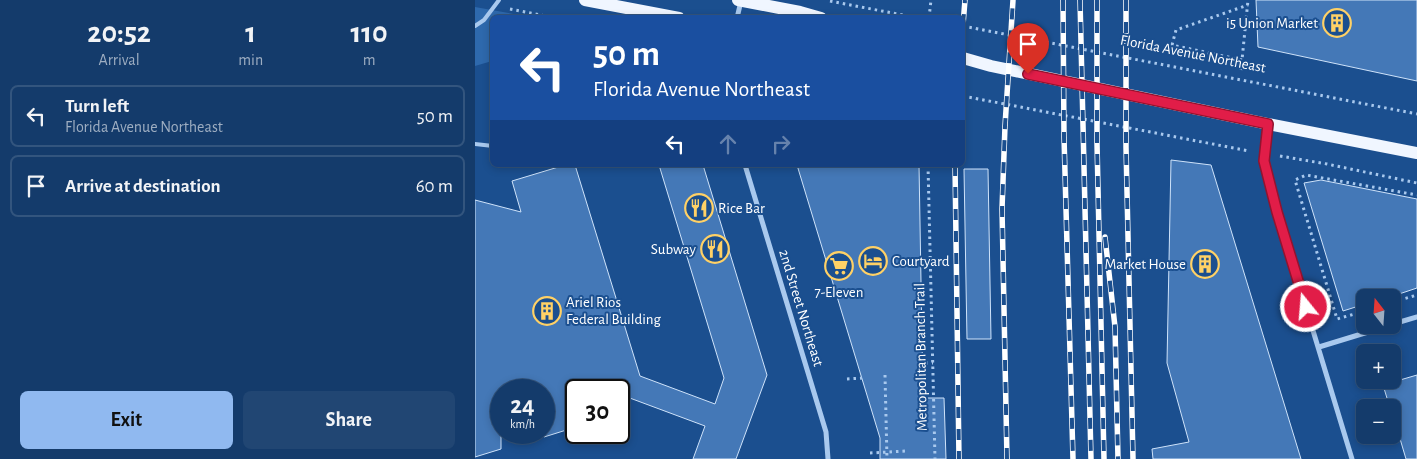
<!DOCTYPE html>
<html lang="en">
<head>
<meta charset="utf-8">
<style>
	body { margin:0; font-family:"Alegreya Sans",sans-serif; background:#214673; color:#f1f3f6; height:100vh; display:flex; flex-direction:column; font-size:19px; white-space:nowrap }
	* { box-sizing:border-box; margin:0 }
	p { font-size:16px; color:#9dadc1 }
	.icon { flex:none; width:28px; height:28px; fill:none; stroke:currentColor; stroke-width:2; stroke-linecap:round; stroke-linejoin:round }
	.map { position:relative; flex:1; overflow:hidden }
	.side { display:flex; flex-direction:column; background:#143b6b; width:475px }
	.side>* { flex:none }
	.top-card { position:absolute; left:15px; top:15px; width:475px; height:152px; border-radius:8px; box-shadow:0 2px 8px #0003,0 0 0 1px #33557e; background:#1a4fa0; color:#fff; overflow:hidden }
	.needle { width:32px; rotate:343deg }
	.fabs { position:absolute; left:881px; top:289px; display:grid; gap:10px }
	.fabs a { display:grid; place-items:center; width:45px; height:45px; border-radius:8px; background:#143b6b; box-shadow:0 2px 8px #0003,0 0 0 1px #33557e; font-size:25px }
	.speed { position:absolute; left:15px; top:379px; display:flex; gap:10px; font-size:25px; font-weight:700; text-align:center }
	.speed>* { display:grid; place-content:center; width:65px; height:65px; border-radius:50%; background:#143b6b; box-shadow:0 2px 8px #0003,0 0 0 1px #33557e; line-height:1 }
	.speed small { font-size:12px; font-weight:400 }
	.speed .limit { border:2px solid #111; border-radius:8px; background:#fff; color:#111 }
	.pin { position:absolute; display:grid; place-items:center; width:42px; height:42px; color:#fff; margin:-51px -21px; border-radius:50% 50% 50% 0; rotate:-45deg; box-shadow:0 0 5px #0007 }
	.pin .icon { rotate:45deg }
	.me { position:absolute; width:55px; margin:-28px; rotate:343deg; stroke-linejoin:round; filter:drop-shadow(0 0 4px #0008) }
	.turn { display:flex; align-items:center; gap:18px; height:105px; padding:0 20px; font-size:22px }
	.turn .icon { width:65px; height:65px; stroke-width:2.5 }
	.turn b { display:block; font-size:35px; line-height:42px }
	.lanes { display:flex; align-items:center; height:48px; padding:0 20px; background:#0003; justify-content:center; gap:25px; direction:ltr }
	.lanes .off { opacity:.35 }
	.eta { display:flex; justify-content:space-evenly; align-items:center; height:85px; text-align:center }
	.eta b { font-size:30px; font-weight:700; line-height:35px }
	.primary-button { display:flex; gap:10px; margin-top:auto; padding:10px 20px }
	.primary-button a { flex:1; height:58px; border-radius:8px; background:#90b9f0; color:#111; font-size:20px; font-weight:700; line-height:58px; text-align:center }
	.primary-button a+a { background:#214673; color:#f1f3f6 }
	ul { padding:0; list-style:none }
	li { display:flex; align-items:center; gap:15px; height:62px; margin:0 10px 8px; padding:0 10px; border:2px solid #33557e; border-radius:8px }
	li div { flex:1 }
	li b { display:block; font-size:19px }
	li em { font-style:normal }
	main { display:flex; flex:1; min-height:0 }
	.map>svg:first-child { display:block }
</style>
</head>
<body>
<main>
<section class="side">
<div class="eta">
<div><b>20:52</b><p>Arrival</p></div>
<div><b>1</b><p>min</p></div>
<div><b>110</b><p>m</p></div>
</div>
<ul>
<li><svg class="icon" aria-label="left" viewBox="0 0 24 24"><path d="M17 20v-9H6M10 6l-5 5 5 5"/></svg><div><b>Turn left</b><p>Florida Avenue Northeast</p></div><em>50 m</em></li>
<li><svg class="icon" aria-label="arrive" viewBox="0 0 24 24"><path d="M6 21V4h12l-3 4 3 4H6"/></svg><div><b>Arrive at destination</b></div><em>60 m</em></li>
</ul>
<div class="primary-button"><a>Exit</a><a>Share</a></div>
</section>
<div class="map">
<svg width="942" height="459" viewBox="0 0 942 459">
	<rect width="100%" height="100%" fill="#1b4f8f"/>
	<!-- green -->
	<path fill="#2e69ad" d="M0 7 55 17 18 18 17 61 0 66Z"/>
	<!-- building -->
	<path fill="#4478b7" stroke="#cfe3fa" d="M781 0H942V81L783 47Z
		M696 160 736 165 826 459H678L677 449 714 442 692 363Z
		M90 165H100L165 376 240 404 249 378 184 165H228L292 375 261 459H218L230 426 144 394V390H101V427L69 437V390H26V449L0 457V200L46 212 37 181Z
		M322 165H444L448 398H469L471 459H405V438Z
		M489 169H513L516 339H492Z
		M846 180 942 199V288L912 298H890V304L868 311 829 183Z
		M942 375V459H931L918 415V408H915L908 385Z"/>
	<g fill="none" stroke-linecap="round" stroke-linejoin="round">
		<!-- path -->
		<path stroke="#a9c9ee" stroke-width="3" stroke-dasharray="2.5 4" stroke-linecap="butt" d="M355 1 443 18
			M35 9 81 18
			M454 18 456 0
			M488 26 942 114
			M767 60 697 45 701 30 773 5
			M766 70 773 0
			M488 96 774 151
			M805 156 852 164 942 183
			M453 165 460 459
			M918 302 942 295
			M890 311 862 319 820 180 831 175 942 195
			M444 363H458
			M410 375 412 459
			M372 379 387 378
			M395 453 431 451"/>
		<!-- lane -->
		<path stroke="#a9c9ee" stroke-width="4" d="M0 26 9 20 24 0
			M0 144 18 146"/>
		<!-- street -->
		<path stroke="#a9c9ee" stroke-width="5" d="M262 18 266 1
			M793 125 789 161 802 212 877 459
			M270 165 351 432 353 459
			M918 324 942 317
			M844 347 916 325"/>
		<!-- primary -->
		<path stroke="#f0f6ff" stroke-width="12" d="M110 0 204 18
			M263 0 325 12 346 18
			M488 58 516 66 793 124 942 153"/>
		<defs>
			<path id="rail" d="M588 0 589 137 598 459
				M605 0 616 459
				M622 0V143L629 459
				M651 0V147L658 459
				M488 25 490 0
				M480 165 484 459
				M630 237 640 327 643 459
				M532 459 527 209 530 126 538 0"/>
		</defs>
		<!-- rail casing -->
		<use href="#rail" stroke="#fff" stroke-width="5.5"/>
		<!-- rail -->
		<use href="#rail" stroke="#1b4f8f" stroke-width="4" stroke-dasharray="11" stroke-linecap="butt"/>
	</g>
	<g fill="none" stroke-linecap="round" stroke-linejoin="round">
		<defs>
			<path id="route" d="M553 74 793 124 789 161 802 212 831 307"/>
		</defs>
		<!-- route casing -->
		<use href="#route" stroke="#92132f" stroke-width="12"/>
		<!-- route -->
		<use href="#route" stroke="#e11d48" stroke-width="9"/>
	</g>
	<!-- icons -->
	<defs>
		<symbol id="building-ring" viewBox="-11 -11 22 22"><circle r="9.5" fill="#1b4f8f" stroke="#ffd166" stroke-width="1.5"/><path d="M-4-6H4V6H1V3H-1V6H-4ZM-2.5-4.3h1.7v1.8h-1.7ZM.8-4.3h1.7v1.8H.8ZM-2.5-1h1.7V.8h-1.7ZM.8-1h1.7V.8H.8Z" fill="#ffd166"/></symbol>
		<symbol id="restaurant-ring" viewBox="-11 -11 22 22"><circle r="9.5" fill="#1b4f8f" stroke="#ffd166" stroke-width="1.5"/><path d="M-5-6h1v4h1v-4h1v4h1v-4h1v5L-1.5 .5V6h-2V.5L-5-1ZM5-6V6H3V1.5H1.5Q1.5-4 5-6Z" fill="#ffd166"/></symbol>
		<symbol id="hotel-ring" viewBox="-11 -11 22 22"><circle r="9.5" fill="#1b4f8f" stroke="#ffd166" stroke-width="1.5"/><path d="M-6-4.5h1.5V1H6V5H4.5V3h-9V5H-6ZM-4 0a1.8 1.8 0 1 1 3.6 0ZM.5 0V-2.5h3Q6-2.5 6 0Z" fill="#ffd166"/></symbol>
		<symbol id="supermarket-ring" viewBox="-11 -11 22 22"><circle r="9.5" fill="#1b4f8f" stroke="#ffd166" stroke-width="1.5"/><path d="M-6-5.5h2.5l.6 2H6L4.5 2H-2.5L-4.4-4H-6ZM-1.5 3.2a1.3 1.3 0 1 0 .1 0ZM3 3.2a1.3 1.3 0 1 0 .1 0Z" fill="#ffd166"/></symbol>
	</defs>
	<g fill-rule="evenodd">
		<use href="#building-ring" x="846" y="7" width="32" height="32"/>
		<use href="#restaurant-ring" x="208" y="192" width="32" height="32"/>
		<use href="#restaurant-ring" x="224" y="233" width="32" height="32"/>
		<use href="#hotel-ring" x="382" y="245" width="32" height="32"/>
		<use href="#building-ring" x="714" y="248" width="32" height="32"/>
		<use href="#supermarket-ring" x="348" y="250" width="32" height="32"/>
		<use href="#building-ring" x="56" y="295" width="32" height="32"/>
	</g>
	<g text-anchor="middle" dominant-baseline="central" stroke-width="4" stroke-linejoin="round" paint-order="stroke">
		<!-- poi labels -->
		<g font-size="15" fill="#fff" stroke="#1b4f8f" text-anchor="end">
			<text x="843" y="23">i5 Union Market</text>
			<text x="243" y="208" text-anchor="start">Rice Bar</text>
			<text x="221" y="249">Subway</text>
			<text x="417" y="261" text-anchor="start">Courtyard</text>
			<text x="711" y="264">Market House</text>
			<text x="364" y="292" text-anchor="middle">7-Eleven</text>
			<text x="91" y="302" text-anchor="start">Ariel Rios<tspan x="91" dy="17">Federal Building</tspan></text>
		</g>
		<!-- street labels -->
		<g font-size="15" fill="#fff" stroke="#1b4f8f">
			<text transform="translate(718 54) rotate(11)">Florida Avenue Northeast</text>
			<text transform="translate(326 308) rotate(73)">2nd Street Northeast</text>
			<text transform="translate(446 357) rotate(-91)">Metropolitan Branch Trail</text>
		</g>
	</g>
</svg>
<div class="fabs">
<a><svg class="needle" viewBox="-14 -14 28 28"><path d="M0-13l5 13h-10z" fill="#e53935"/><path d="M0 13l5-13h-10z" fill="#9dadc1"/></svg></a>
<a>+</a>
<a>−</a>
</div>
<div class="speed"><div>24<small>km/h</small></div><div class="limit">30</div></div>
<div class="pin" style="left:553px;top:74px;background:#d93025"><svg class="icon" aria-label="arrive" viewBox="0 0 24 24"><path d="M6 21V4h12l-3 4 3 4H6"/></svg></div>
<svg class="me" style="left:831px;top:307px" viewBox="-20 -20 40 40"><circle r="17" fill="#e11d48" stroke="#fff" stroke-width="3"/><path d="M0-11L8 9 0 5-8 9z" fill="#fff"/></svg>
<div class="top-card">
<div class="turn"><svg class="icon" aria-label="left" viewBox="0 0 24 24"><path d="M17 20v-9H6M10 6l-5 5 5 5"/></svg><div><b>50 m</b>Florida Avenue Northeast</div></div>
<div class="lanes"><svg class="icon" aria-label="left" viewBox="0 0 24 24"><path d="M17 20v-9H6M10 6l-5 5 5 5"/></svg><svg class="icon off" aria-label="ahead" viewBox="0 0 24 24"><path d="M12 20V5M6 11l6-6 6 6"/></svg><svg class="icon off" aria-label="right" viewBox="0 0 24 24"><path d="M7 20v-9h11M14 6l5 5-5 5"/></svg></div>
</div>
</div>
</main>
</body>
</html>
